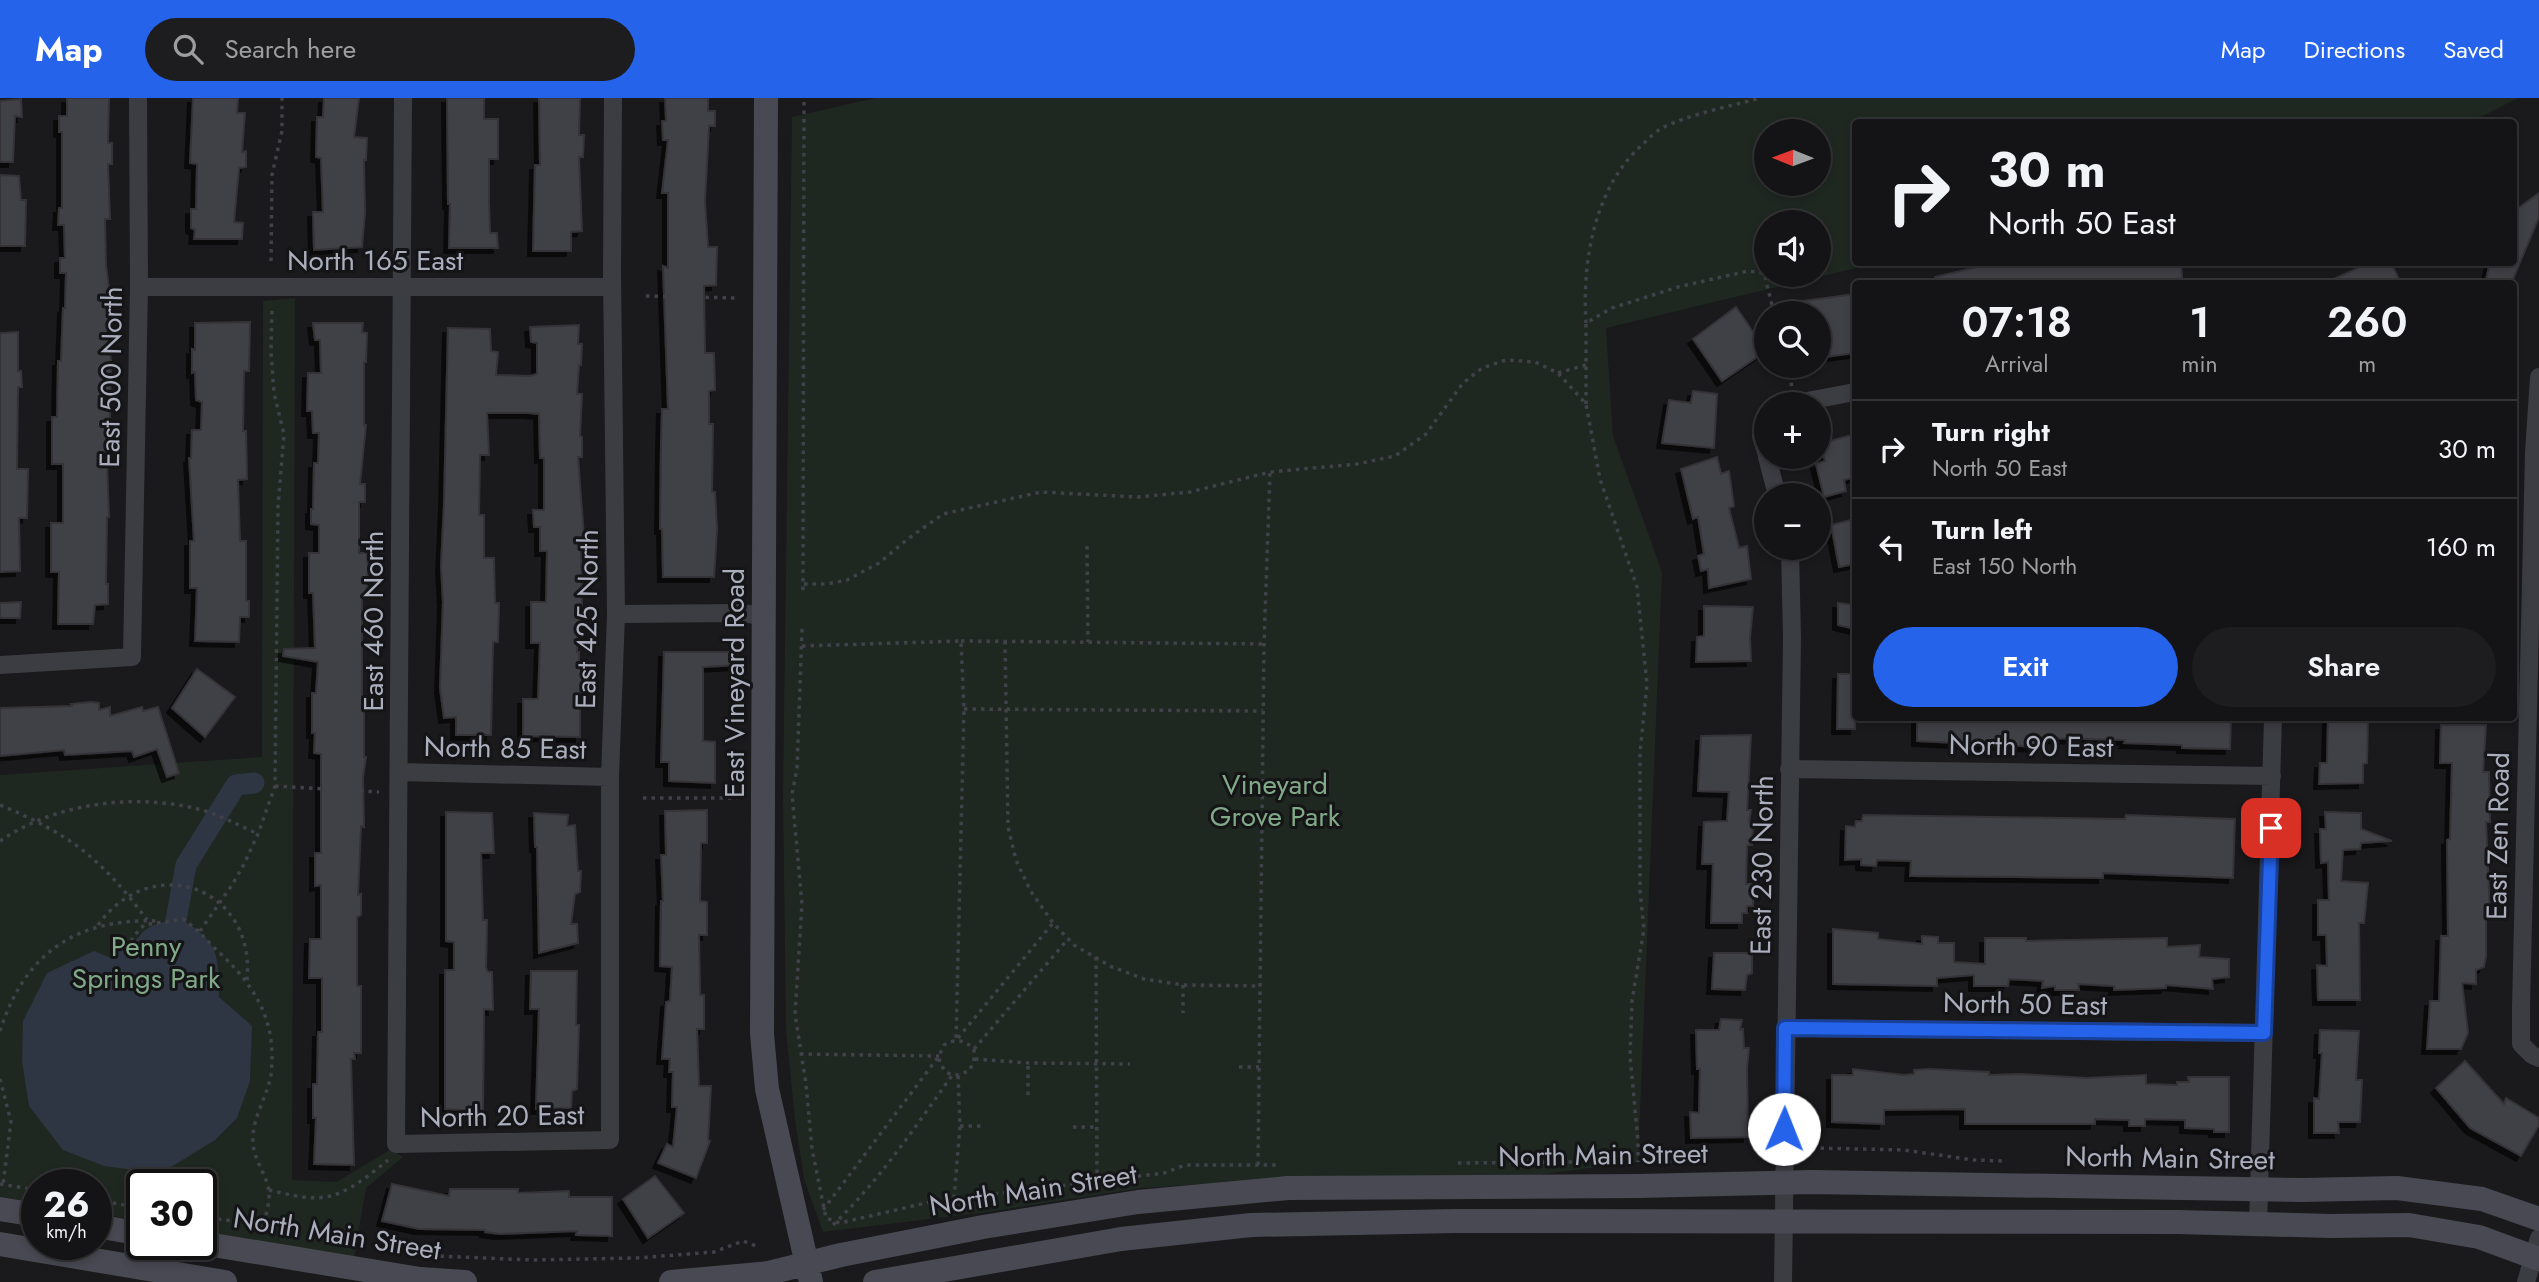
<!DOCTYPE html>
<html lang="en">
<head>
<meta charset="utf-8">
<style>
	body { margin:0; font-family:Jost,sans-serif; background:#1d1c1e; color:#f1f3f6; height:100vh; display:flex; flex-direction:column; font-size:26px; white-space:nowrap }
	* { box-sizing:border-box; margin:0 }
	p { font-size:23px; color:#9d9ea0 }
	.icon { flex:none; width:38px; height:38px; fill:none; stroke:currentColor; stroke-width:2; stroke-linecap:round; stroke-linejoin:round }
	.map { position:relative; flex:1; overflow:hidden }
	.sheet { position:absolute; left:1852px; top:182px; width:665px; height:441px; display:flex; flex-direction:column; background:#141315; border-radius:7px; box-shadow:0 4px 10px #0003,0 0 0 2px #333234 }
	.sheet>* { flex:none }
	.hud { position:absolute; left:1852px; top:21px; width:665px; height:147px; border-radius:7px; box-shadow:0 4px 10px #0003,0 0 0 2px #333234; background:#141315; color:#f1f3f6; overflow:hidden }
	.needle { width:46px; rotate:271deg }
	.fabs { position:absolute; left:1754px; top:21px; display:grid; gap:14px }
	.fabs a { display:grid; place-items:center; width:77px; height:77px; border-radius:50%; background:#141315; box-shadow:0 4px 10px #0003,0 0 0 2px #333234; font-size:35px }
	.speed { position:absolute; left:21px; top:1071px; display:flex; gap:14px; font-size:35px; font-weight:700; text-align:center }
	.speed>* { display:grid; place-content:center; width:91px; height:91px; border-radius:50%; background:#141315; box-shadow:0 4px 10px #0003,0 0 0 2px #333234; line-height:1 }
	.speed small { font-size:18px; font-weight:400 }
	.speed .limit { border:4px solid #111; border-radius:10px; background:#fff; color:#111 }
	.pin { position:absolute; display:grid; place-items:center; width:60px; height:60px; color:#fff; margin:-30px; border-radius:14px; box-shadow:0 4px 10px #0006 }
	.me { position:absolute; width:77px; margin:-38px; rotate:1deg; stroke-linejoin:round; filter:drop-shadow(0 0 5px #0008) }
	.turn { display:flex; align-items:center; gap:24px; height:147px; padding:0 21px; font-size:32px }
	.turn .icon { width:91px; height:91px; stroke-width:2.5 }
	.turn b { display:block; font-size:49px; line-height:60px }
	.eta { display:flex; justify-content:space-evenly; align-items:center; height:119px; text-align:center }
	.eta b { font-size:42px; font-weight:600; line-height:49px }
	.button { display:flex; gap:14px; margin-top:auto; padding:14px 21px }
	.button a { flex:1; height:80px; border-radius:42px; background:#2563eb; color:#fff; font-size:28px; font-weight:600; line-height:80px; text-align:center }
	.button a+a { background:#1d1c1e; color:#f1f3f6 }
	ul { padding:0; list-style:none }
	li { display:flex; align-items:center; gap:21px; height:98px; padding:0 21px; border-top:2px solid #333234 }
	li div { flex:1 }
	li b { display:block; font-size:26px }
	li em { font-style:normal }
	header { display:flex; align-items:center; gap:42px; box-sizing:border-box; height:98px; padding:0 35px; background:#2563eb; color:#fff }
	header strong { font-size:33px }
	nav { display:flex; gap:38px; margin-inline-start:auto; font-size:24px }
	.search { width:490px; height:63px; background:#1d1c1e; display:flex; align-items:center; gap:18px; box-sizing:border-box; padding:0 24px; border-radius:38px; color:#9d9ea0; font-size:26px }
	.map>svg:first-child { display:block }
</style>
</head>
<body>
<header>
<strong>Map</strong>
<div class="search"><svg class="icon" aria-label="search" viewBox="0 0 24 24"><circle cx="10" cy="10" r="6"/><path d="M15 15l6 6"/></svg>Search here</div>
<nav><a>Map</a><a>Directions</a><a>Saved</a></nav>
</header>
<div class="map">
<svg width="2539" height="1184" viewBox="0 0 2539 1184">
	<defs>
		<filter id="shadow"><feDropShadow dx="-5" dy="5" stdDeviation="0" flood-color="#0009"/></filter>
	</defs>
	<rect width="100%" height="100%" fill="#1a191c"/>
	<!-- green -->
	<path fill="#1e2821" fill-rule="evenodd" d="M875 0H2518L2483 18 2456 24H1855V164L1877 165 1606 230 1613 338 1662 474 1638 1064 1528 1078 1291 1080 1142 1090 987 1114 823 1134 804 1081 795 1021 786 932 783 696 792 19ZM1766 33H1818V86H1766ZM1766 124H1818V177H1766Z
		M295 200 292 1082 336 1084 390 1052 403 1059 366 1090 354 1159 201 1133V1087H142V1123L96 1115V1087H37V1105L0 1099V677L262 659 263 203Z"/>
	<!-- water -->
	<path fill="#2d3642" d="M183 822C220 846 218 857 219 899L252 928 250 983 237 1020 215 1042 171 1069 142 1073 104 1068 63 1052 29 1008 22 963 23 923 47 875 94 853 113 861 118 850 129 854C142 828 156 823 183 822Z"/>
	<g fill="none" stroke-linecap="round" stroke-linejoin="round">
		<!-- canal -->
		<path stroke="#2d3642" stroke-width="21" d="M176 822 186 767 236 687 254 685"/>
	</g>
	<!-- building -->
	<path fill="#414147" stroke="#343338" stroke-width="2" filter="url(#shadow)" d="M67 0H109L108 45H112V66H108L110 121H105L106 167 111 207 107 236 111 262 109 366H107L109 419H107L106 486H108V506L95 507 93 526H58L59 474H51V425H63V366H52V319H57L58 263H61L63 210H65L66 175H60V160H65L64 127H58L59 110H62V34H59V18H67Z
		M193 0H238L237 15H245L242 54 246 53V69L239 70 234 124 243 125 242 141H194L195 132 191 130V111H196L197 66 190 65Z
		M324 0H359L354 39 367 40 366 62H364L365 115 362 149 314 152 313 114H323L321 60 316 59 317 19H323Z
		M447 0H484V21H498V61H489V103L490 135H497L498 150H449L450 106H448Z
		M539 0H580L579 37H584L583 59H579L582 133 571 134V153H533L535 67H540Z
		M665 0H708V13H715V28H709L705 103 708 149H717L716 187 704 188 705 255H714L715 292 709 293V326H713L712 394H715L717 431 714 479H663L662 431H660L661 346 662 311H668L663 168 668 170V95H662L668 42H663L662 23H666Z
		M21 1 22 19 15 18 13 64H0V3Z
		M0 77 19 78 21 102H26L25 148H0Z
		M2539 95V119L2511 186H2485L2490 164H2513V114Z
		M1998 164H2181L2182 180 2140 186H1936L1935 179Z
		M2371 164H2391L2401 186H2323Z
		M1855 196V255L1818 260V215H1788V205Z
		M1736 209 1766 253 1722 283 1693 241Z
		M250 224 249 273H244L243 333H246L247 381 238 382 240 443H246V503H249V519H240L239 544 195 543 197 490H190V443H194L189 360H191L192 332H201L202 304 196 302 195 274 192 275V251L195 252V225Z
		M313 225H363L362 234 367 235 366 264H364V327H366L360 386H365V404H359V455H367L368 473 366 496H362V594L364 615V659H366L363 679 364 729 361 728 358 797 361 796V817L357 819V888H361V955H354L355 961H351L354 1067 314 1066 316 1020H313V986H317L318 934H322V880H309L310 841H321V787L315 788V755H321V656L314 655 315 635H312V595H316L318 564 283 558 284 551 315 550 313 495H309V455H319V427L311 426V411H313L314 365H318L319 335H313L312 313H307L308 275H321L320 242H315Z
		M579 227 578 246H582L581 267H579L577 296H582L580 338 582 339V359H578L585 452H581L582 523 578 524 577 554H579V565H584L582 585H580V639L523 638V601H538L540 545H531V504H546L547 453H540V429H534L533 412H544V360H540L539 316 529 315H487L489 357H480L479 417H484V460H494L495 505H499L498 544H493L491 637H456V619L444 620 440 590 443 504 441 468 444 406 448 230 490 231 491 253 498 254 496 277 530 278 537 276V245L531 244 530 229Z
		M18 234V273H21L22 289H18L17 371H28L27 420H19L20 473 0 474V235Z
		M1693 293 1717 296 1714 350 1662 345 1669 302 1691 305Z
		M1855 336V379L1844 382 1846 393 1824 399 1816 366 1825 363 1820 346Z
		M1717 359 1721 376 1729 373 1734 408 1729 410 1739 450 1747 448 1751 481 1709 490 1708 471 1701 473 1698 458 1704 456 1698 419 1693 421 1681 371Z
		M1855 421V466L1839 469 1831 427Z
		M21 504 20 520H0V505Z
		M1838 505 1855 507V531L1838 527Z
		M1704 508 1753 509 1750 540 1751 563 1696 564 1697 539 1704 538Z
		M664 554H737L738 567 703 569V643L715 644V685L669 683V664H661Z
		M197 571 235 599 205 639 172 610Z
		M1838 576H1855V631H1837Z
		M91 604 99 605V612L110 609V618L142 609 143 613 158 609 179 675 167 679 157 651 134 659 132 653 65 657 64 652 0 658V610L72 608 71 606Z
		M1917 620H2231L2230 651 2182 650V647L2124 645 2125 642 2042 640V649L1917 643Z
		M2328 620H2368L2367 665 2363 666V685L2319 686 2320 665H2327Z
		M2441 627H2486L2483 674H2489L2490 724H2486L2490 817H2486V858L2484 869 2476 872V886L2462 885 2468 935 2461 951H2427L2430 903H2439L2441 838H2448L2447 742 2450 741 2452 665H2440Z
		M1751 637 1747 712H1751L1749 724H1753L1752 747H1747L1746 786H1754L1753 808H1747V815H1742V825H1711L1713 766H1702L1704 724 1727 723 1729 694 1698 693 1701 638Z
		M707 712V745H701L700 803 707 804V837H699L700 897H704V931H697L699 988H711L708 1042 710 1043 696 1080 658 1065 667 1046 673 1049 677 1009H672L673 974H669L670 961H662L666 904 670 903 672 869 660 868 661 803H663L661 757H666L665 713Z
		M446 714 492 715 494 755H481L483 822H487L486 870 488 874H492L493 912 484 911 483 1013 445 1011V872H454V844L446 843Z
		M2325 714 2361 715V731L2392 743 2361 745 2360 751 2343 752 2341 783 2368 785 2364 825H2359L2360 902H2318L2317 867 2327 868 2326 837H2318V802H2329L2328 764 2321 765 2320 731H2326Z
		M534 715 568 717 567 728 575 727 578 773H581L580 794 575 796 571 826H577L578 845 539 855 537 749H535Z
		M1863 717 2125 721 2126 717 2235 721 2233 780 2103 775V780L1910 778 1911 763 1877 762 1876 768 1861 767V761L1845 762 1846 728 1855 729 1856 723H1862Z
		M1833 831 1878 835V841L1922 846V838L1938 839V845H1954V864L1985 866V840H2026V843L2167 840V849L2200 847 2199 859 2229 861V879L2212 881 2213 891 2166 887V890L2114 892V888L2078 886 2079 892H2055V888L2042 890 2043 883 2009 881 2008 888H1974V877L1937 880V888L1833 886Z
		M1714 855H1752V875L1747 877 1745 892 1712 891Z
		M531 873H577L576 927H579L577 991 572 993 571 1010 536 1011 539 911H530Z
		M1721 921 1742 922 1740 932 1743 931 1744 950H1749L1747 970 1748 1039 1691 1040 1690 1014 1699 1015 1700 971H1697L1696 932H1719Z
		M2320 932 2359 933 2356 982H2362L2360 1024H2338L2339 1035H2314V1000L2319 1001 2322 955H2319Z
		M2465 963 2504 1006 2506 1000 2539 1020V1027L2521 1058 2470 1030 2436 990Z
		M1853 971 1904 977 1914 976V972L1929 971 1989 974V977L2020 976 2087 980 2146 977V986L2177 987V984H2189L2188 979H2229V1034H2214V1031L2185 1030V1022L2145 1021V1028H2129V1022L2095 1021V1026H1965V1011L1884 1012V1026L1832 1024V977H1853Z
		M655 1078 684 1115 648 1140 623 1101Z
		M392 1086 449 1098 450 1091H518V1095L569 1093V1099H612V1138L576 1137 577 1133 500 1136 485 1134V1132L419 1131 382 1123Z"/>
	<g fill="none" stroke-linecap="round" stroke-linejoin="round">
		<!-- path -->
		<path stroke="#404149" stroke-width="3.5" stroke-dasharray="3.5 5" stroke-linecap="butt" d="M271 163 272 77 282 33V0
			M646 198 735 200
			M1586 225C1582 164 1594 90 1642 47 1648 41 1655 34 1662 30 1693 15 1728 9 1760 0
			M1788 268 1792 290
			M1558 275 1586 267
			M1586 306V225L1612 210 1678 189 1748 173 1764 175 1774 215
			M1087 448 1088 544
			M804 486H827L847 482 879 465 909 440 943 416 1041 394 1138 399 1190 394 1270 374 1357 366 1395 358 1426 336 1463 285 1482 270 1506 262 1535 264 1558 275 1586 306 1600 381 1637 489 1647 586 1640 655V793L1644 831 1632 903 1630 958 1638 1043V1064
			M803 492 804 0
			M802 531 797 671 792 696 802 806 795 916 806 986 812 1051 826 1120 840 1125 930 1104 1164 1075 1185 1067H1279
			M961 543 1264 546
			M1005 543 1008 729 1016 762 1030 792 1053 825 1074 847 1112 869 1144 881 1183 887 1260 888
			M802 548 961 543 964 611 956 942
			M964 611 1263 613
			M275 688 379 694
			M643 700H737
			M0 707C70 736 102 761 147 822
			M0 743C55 705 134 695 198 711 218 716 238 727 258 736
			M98 827C152 752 256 789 247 882
			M200 833 232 787 243 768 258 736 275 688 278 408 284 336 274 295 271 254 272 210
			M128 851 133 839 144 827 183 821C202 834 206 843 222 857 257 891 277 925 271 976 268 997 254 1016 253 1038 251 1060 267 1075 269 1094 270 1105 265 1119 263 1131
			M1096 859 1097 1084
			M1183 887V915
			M0 933C25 855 76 820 158 823
			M958 940 1053 825
			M974 951 1068 841
			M800 956 939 958
			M975 961 1028 965 1130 966
			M1239 969H1259
			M0 981 11 1024 3 1086
			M1028 997V965
			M960 1028H981
			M1073 1029H1098
			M1812 1050 1904 1052 1973 1062 2005 1063
			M1651 1064 1699 1063
			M1458 1065 1573 1064
			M1258 1067 1264 546 1270 374
			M0 1086 37 1092
			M269 1092C286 1096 307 1102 325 1099 347 1096 371 1076 388 1062
			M954 1100 960 1028 958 977
			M96 1102 142 1110
			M823 1112 939 958 944 947C957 940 964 942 974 951V964L969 973 958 977 947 975 940 966 939 958
			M201 1119 234 1123 266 1131
			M833 1127C879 1083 916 1028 953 976
			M373 1149 437 1158 532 1162 637 1160 714 1154 743 1143 756 1148"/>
		<!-- street -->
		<path stroke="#3c3c43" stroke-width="18" d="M403 0 396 1046 610 1042V679L616 516 612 175 613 0
			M139 189H612
			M2539 279 2534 355 2521 910V946L2532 957 2539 960
			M1791 306 1855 294
			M1766 321 1761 338 1766 354
			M1767 359 1777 397
			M616 516 741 515 763 518
			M0 567 132 559 139 189 138 0
			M1789 671 2272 678
			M399 674 610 679
			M1785 930 2264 935
			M2258 1127 2273 620
			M1783 1184 1792 540 1790 450
			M2526 1184 2539 1140"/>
		<!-- secondary -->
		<path stroke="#484952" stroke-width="24" d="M766 0 762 936 767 991 811 1184
			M0 1111 37 1117
			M96 1128 142 1136
			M201 1145 420 1181 465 1184
			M0 1146 225 1184
			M671 1184 769 1175 841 1157 983 1129 1138 1104 1288 1090 1638 1088 1812 1084 2301 1092 2397 1090 2482 1101 2539 1121
			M875 1184 1121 1141 1251 1127 1455 1123 2178 1124 2331 1128 2409 1127 2479 1139 2539 1161"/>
	</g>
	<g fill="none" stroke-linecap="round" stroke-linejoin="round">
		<defs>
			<path id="route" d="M1784 1031 1785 930 2264 935 2271 730"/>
		</defs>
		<!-- route casing -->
		<use href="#route" stroke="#184099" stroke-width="18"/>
		<!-- route -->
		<use href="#route" stroke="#2563eb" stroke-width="12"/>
	</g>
	<g text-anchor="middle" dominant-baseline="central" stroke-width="6" stroke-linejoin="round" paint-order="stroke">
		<!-- street labels -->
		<g font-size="28" fill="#aaaebd" stroke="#151417">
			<text x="375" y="162">North 165 East</text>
			<text transform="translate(111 279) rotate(-89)">East 500 North</text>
			<text transform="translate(587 521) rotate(-89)">East 425 North</text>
			<text transform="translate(373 523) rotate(-90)">East 460 North</text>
			<text transform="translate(734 585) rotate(-90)">East Vineyard Road</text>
			<text transform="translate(2031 648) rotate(1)">North 90 East</text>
			<text transform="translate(505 650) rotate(1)">North 85 East</text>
			<text transform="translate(2498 738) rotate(-89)">East Zen Road</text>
			<text transform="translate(1762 767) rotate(-89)">East 230 North</text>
			<text transform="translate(2025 906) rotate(1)">North 50 East</text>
			<text transform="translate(502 1018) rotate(-1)">North 20 East</text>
			<text transform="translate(1603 1057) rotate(-1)">North Main Street</text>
			<text transform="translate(2170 1060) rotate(1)">North Main Street</text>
			<text transform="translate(1033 1092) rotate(-9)">North Main Street</text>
			<text transform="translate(337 1136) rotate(9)">North Main Street</text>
		</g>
		<!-- park labels -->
		<g font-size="28" fill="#80a987" stroke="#151417">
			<text x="1275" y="686">Vineyard<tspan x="1275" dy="32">Grove Park</tspan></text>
			<text x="146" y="848">Penny<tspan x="146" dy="32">Springs Park</tspan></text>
		</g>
	</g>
</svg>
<div class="fabs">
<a><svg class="needle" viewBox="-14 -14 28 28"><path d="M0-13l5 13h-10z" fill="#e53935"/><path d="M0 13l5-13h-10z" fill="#9d9ea0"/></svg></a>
<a><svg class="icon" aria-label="sound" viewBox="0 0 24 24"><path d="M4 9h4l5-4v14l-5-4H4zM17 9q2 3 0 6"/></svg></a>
<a><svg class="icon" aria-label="search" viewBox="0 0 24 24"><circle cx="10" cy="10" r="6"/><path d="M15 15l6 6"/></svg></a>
<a>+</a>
<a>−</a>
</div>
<div class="speed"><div>26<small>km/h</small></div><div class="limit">30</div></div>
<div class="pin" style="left:2271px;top:730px;background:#d93025"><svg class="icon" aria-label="arrive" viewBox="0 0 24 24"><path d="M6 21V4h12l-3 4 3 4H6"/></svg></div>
<svg class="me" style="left:1784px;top:1031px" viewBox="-20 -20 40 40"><circle r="19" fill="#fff"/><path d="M0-13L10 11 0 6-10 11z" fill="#2563eb"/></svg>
<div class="hud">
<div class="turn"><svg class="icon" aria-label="right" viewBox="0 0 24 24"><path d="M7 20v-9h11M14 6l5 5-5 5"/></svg><div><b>30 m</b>North 50 East</div></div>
</div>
<section class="sheet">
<div class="eta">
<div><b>07:18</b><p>Arrival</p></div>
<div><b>1</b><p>min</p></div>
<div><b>260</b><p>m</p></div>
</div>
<ul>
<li><svg class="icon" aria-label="right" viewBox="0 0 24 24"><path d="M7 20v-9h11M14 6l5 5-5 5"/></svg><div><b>Turn right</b><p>North 50 East</p></div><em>30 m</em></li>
<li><svg class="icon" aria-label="left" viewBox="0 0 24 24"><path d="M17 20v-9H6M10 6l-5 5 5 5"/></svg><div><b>Turn left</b><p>East 150 North</p></div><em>160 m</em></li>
</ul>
<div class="button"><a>Exit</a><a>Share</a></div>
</section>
</div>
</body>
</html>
